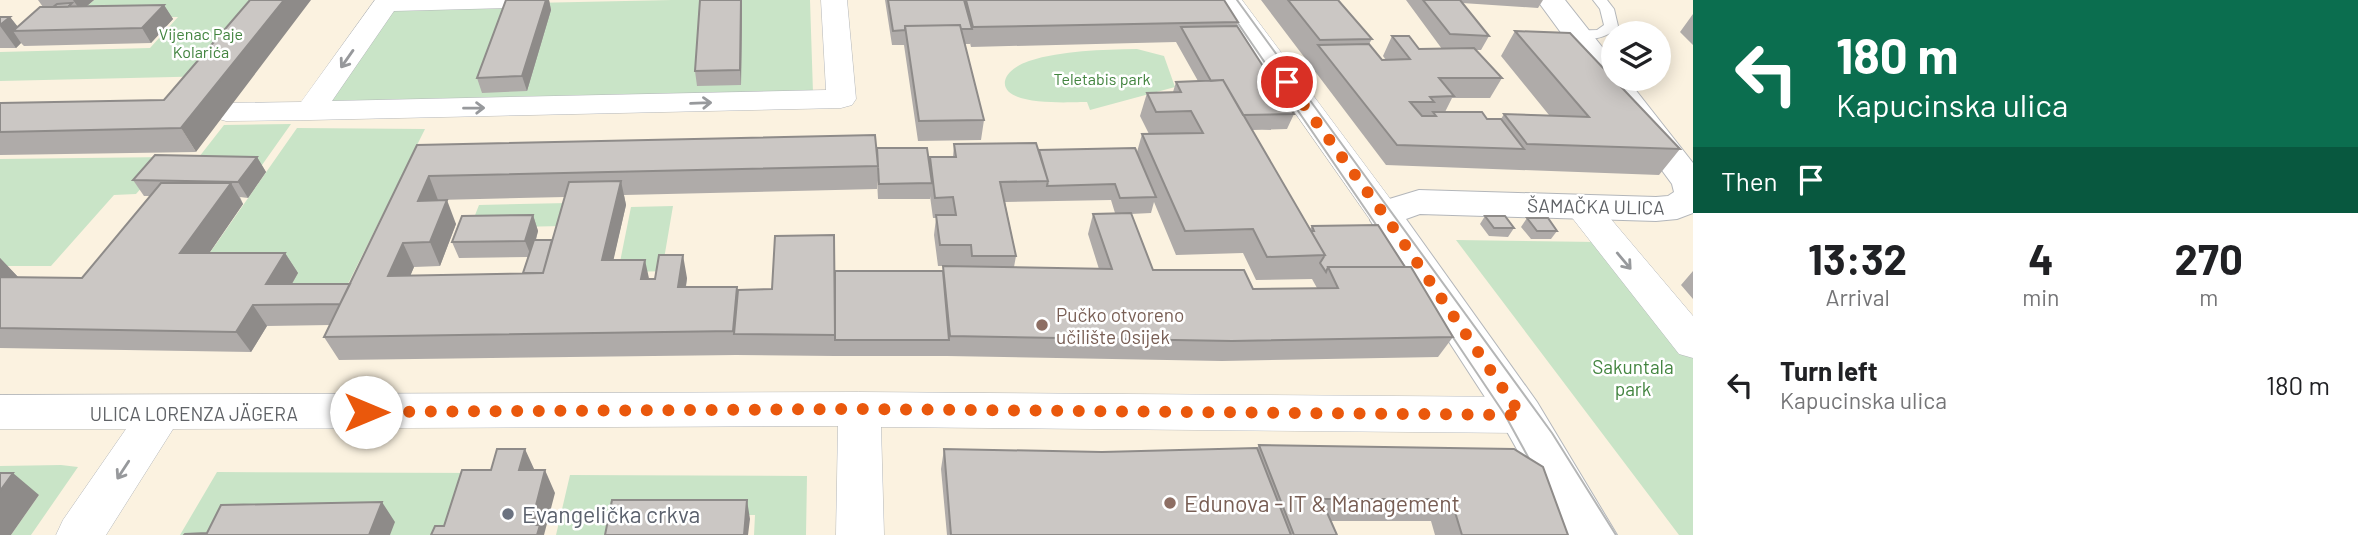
<!DOCTYPE html>
<html lang="en">
<head>
<meta charset="utf-8">
<style>
	body { margin:0; font-family:Barlow,sans-serif; background:#f6f6f6; color:#202124; height:100vh; display:flex; flex-direction:column; font-size:26px; white-space:nowrap }
	* { box-sizing:border-box; margin:0 }
	p { font-size:23px; color:#757577 }
	.icon { flex:none; width:38px; height:38px; fill:none; stroke:currentColor; stroke-width:2; stroke-linecap:round; stroke-linejoin:round }
	.map { position:relative; flex:1; overflow:hidden }
	.side { display:flex; flex-direction:column; background:#fff; width:665px }
	.side>* { flex:none }
	.hud { background:#0b6e4f; color:#fff; overflow:hidden }
	.buttons { position:absolute; left:1601px; top:21px; display:grid; gap:14px }
	.buttons a { display:grid; place-items:center; width:70px; height:70px; border-radius:50%; background:#fff; box-shadow:0 4px 18px #0003; font-size:35px }
	.pin { position:absolute; display:grid; place-items:center; width:60px; height:60px; color:#fff; margin:-30px; border:4px solid #fff; border-radius:50%; box-shadow:0 2px 7px #0007 }
	.me { position:absolute; width:77px; margin:-38px; rotate:90deg; stroke-linejoin:round; filter:drop-shadow(0 0 5px #0008) }
	.turn { display:flex; align-items:center; gap:24px; height:147px; padding:0 28px; font-size:32px }
	.turn .icon { width:91px; height:91px; stroke-width:2.5 }
	.turn b { display:block; font-size:49px; line-height:60px }
	.then { display:flex; align-items:center; height:66px; padding:0 28px; background:#0003; gap:14px; font-size:26px }
	.eta { display:flex; justify-content:space-evenly; align-items:center; height:119px; text-align:center }
	.eta b { font-size:42px; font-weight:700; line-height:49px }
	ul { padding:0; list-style:none }
	li { display:flex; align-items:center; gap:21px; height:105px; padding:0 28px }
	li div { flex:1 }
	li b { display:block; font-size:26px }
	li em { font-style:normal }
	main { display:flex; flex:1; min-height:0 }
	.map>svg:first-child { display:block }
</style>
</head>
<body>
<main>
<div class="map">
<svg width="1693" height="535" viewBox="0 0 1693 535">
	<rect width="100%" height="100%" fill="#efede7"/>
	<!-- commercial -->
	<path fill="#fbf2e0" fill-rule="evenodd" d="M0 0H1693V535H0ZM1614 33H1659V79H1614Z"/>
	<!-- green -->
	<path fill="#c9e4c7" d="M94 0H279L217 76 0 81V52L150 48 178 17 74 18Z
		M672 0H810L813 93 322 104 388 6Z
		M1137 49 1164 56 1175 87 1090 110 1087 102C1070 102 1001 107 1005 81 1007 71 1020 64 1029 61 1063 50 1101 50 1137 49Z
		M291 124 262 165 192 166 224 125Z
		M297 128 425 129 338 304H280L297 273 195 274Z
		M169 157 136 194 114 195 51 266H0V159Z
		M568 203 561 226 470 228 479 205Z
		M673 206 664 259 676 271 618 272 631 207Z
		M1456 240 1597 242 1693 358V535H1679Z
		M61 465 78 467 31 535H11L39 495H0V466Z
		M217 472 483 473 447 535H180Z
		M570 475 807 476 806 535H754L755 515H612L608 535H556Z"/>
	<g fill="none" stroke-linecap="round" stroke-linejoin="round">
		<defs>
			<path id="lane" d="M1593 0H1607L1614 9 1618 26C1607 40 1587 41 1570 37L1568 34 1570 31 1597 30 1604 25 1600 9Z"/>
			<path id="street" d="M375 0H520L516 6 507 8 394 11 332 101 826 90 821 0H847L856 99 852 105 841 108 310 120 226 121 215 118 211 112 215 106 226 103 301 102Z
				M1216 0H1242L1400 212 1405 220 1400 228 1388 232 1376 228Z
				M1582 196 1594 199 1693 316V358L1679 354 1570 215 1565 207 1570 199Z
				M859 392 1521 397 1536 403 1542 415 1536 427 1521 433 881 427 884 535H836L838 426 173 429 106 535H56L63 520 126 429H0V395Z"/>
			<path id="secondary" d="M1537 0H1565L1614 62V79H1627L1693 163V213L1677 219 1656 221 1420 214 1406 219 1537 402 1617 535H1565L1505 428 1370 220 1376 203 1419 190 1656 197 1668 196 1674 192 1672 184Z"/>
		</defs>
		<!-- lane casing -->
		<use href="#lane" stroke="#b4b7ba" stroke-width="2"/>
		<!-- street casing -->
		<use href="#street" stroke="#b4b7ba" stroke-width="1"/>
		<!-- secondary casing -->
		<use href="#secondary" stroke="#b3b6ba" stroke-width="2"/>
		<!-- lane -->
		<use href="#lane" fill="#fff" fill-rule="evenodd"/>
		<!-- street -->
		<use href="#street" fill="#fff" fill-rule="evenodd"/>
		<!-- secondary -->
		<use href="#secondary" fill="#fff" fill-rule="evenodd"/>
		<!-- tram -->
		<path stroke="#b5b6b6" stroke-width="2" d="M1222 0 1416 283
			M1237 0 1552 433 1616 535
			M1442 321 1505 415 1538 475"/>
	</g>
	<!-- wall -->
	<path fill="#afaba9" fill-rule="evenodd" d="M38 0H94L87 6 164 5 173 19 151 43 24 46 21 43 16 48H0V17H10L18 27 43 7Z
		M506 0H549L551 10 527 91 482 93 477 78Z
		M885 0H1224L1238 22 1237 26 1294 114 1287 129 1252 130 1310 229 1312 226 1405 267 1453 337 1438 357 1222 361 947 356H835V352V356L736 355 339 360 324 337 330 325 267 326 251 352 0 348V258L18 277 82 278 150 196H144L133 180 257 157 266 172 248 198 240 197 243 204 209 253H285L298 273 292 284H350L417 145 877 154 929 166 930 157H953L954 144 1039 150 1137 152 1142 134H1149L1140 116 1147 93 1173 92 1176 82 1198 81 1176 42 971 47 970 43V44H964L984 120 981 140 918 141 904 45H892ZM877 180 878 199H930V196L933 218H936L934 235 938 266H943V271L835 325 738 290 686 287 687 278 649 279 613 260 626 205 624 195 877 189ZM565 197 552 240H536L538 231 533 215 452 242 459 258 528 257 523 273 410 276 414 267 440 266 456 224 438 200ZM1111 200 1115 213 1093 214 1088 234 1099 269 1014 267 1016 256 1005 202ZM1154 202 1176 255 1243 253 1256 280 1312 279 1317 288 1253 289 1153 270 1131 214 1151 213Z
		M1261 0H1338L1372 39 1369 44 1382 60H1386L1383 56 1392 36 1419 49H1442L1406 0H1543L1538 8 1462 3 1489 36 1481 50H1476L1502 78 1490 98H1452L1445 112 1487 119H1501L1504 114 1549 115 1501 56 1515 31 1680 149 1659 175 1386 165Z
		M742 5 741 85 697 86 695 71Z
		M1693 14V45L1680 32Z
		M164 100 196 152 0 155V103Z
		M1485 216 1514 228 1508 237 1489 236 1480 224Z
		M1527 218 1557 231 1551 239H1531L1521 227Z
		M1693 271V299L1681 285Z
		M1259 445 1514 449 1568 535H1435L1431 521H1331L1337 535H947L941 469 944 449 1102 452 1257 448Z"/>
	<!-- shaded-wall -->
	<path fill="#8e8b89" d="M73 0H94L81 11Z
		M284 0H311L196 152 181 128Z
		M546 0H549L551 10 527 91 522 76Z
		M741 0H742V5L741 85 740 70Z
		M164 5 173 19 151 43 142 28Z
		M10 17 21 31H13L21 43 16 48 0 26Z
		M257 157 266 172 248 198 238 182Z
		M429 176 438 200 428 225 418 201Z
		M621 181 626 205 608 284 602 260Z
		M231 183 243 204 195 274 180 253Z
		M447 200 456 224 440 266 430 242Z
		M533 215 538 231 531 256 525 241Z
		M403 243 414 267 400 300 388 276Z
		M285 253 298 273 280 304 266 284Z
		M683 255 687 278 682 311 678 287Z
		M0 258 19 278 0 294Z
		M645 260 650 283 641 279Z
		M253 305 267 326 251 352 236 332Z
		M525 449 535 471 519 470Z
		M545 470 555 493 544 535H536L531 525Z
		M13 473 39 495 11 535H0V491Z
		M747 500 750 519 748 535H744Z
		M382 502 395 522 390 535H369Z"/>
	<!-- building -->
	<path fill="#cbc7c4" stroke="#8e8b89" stroke-width="2" d="M250 0H284L181 128 0 132V103L164 100Z
		M506 0H546L522 76 477 78Z
		M700 0H741L740 70 695 71Z
		M888 0H964L972 29H961L960 25 905 26V30L893 31Z
		M966 0H1224L1238 22 973 27Z
		M1288 0H1338L1372 39 1320 40Z
		M1423 0H1460L1489 36 1450 34Z
		M72 3 68 7H53L57 4Z
		M164 5 142 28 13 31 40 7Z
		M0 17H10L0 25Z
		M960 25 984 120 919 121 905 26Z
		M1237 26 1294 114 1243 115 1223 80 1211 81 1181 27Z
		M1515 31 1570 33 1680 149 1527 144 1504 114 1589 117Z
		M1392 36H1409L1419 49 1474 48 1502 78H1439L1454 96 1430 97 1434 102H1410L1422 116H1436L1433 112H1482L1487 119H1501L1524 149 1397 145 1318 45 1369 44 1382 60 1410 59Z
		M1223 80 1325 255 1267 257 1253 229 1185 231 1142 134 1203 133 1191 111 1156 112 1147 93 1181 92 1176 82Z
		M875 135 878 166 429 176 418 201 447 200 430 242 403 243 388 276 543 273 569 182 621 181 602 260H645L641 279H655L659 255H683L678 287H737L733 331 324 337 417 145Z
		M1036 143 1048 181 1000 182 1016 256H972L971 245H940L936 215H956L953 197 935 198 930 157H956L954 144Z
		M877 148H927L932 183 879 184Z
		M1135 148 1156 197 1120 198 1115 184 1047 186 1048 181 1039 150Z
		M155 155 257 157 238 182 133 180Z
		M161 183H231L180 253H285L266 284H350L340 304 253 305 236 332 0 328V277L82 278Z
		M1131 213 1153 270H1244L1253 289 1338 288 1328 267H1411L1453 337 1232 341 950 336 943 266 1112 269 1093 214Z
		M533 215 525 241 452 242 462 216Z
		M1485 216H1505L1514 228H1494Z
		M1527 218H1548L1557 231H1537Z
		M1378 225 1405 267H1328L1326 272 1320 263 1325 255 1311 231H1314L1312 226Z
		M834 235 835 335 734 334 738 290 772 289 775 236Z
		M534 240H552L543 273H523Z
		M835 271H943L949 340H835Z
		M1259 445 1514 449 1543 467 1568 535H1462L1451 499H1321L1337 535H1294Z
		M1257 448 1291 535H951L944 449 1102 452Z
		M497 449H525L519 470H545L531 525H540L537 535H431L435 526H444L462 470H491Z
		M0 473H13L0 491Z
		M612 500H747L744 535H605Z
		M382 502 369 535H184L185 534 207 533 221 505Z"/>
	<!-- one-way arrows -->
	<defs><path id="oneway-shaft" d="M-6 0H5M1.5-3L5.5 0L1.5 3" fill="none" stroke-width="1.6" stroke-linecap="round" stroke-linejoin="round" transform="scale(1.75)"/></defs>
	<g stroke="#97999c">
		<use href="#oneway-shaft" transform="translate(347 59) rotate(125)"/>
		<use href="#oneway-shaft" transform="translate(701 103) rotate(-2)"/>
		<use href="#oneway-shaft" transform="translate(474 108) rotate(-1)"/>
		<use href="#oneway-shaft" transform="translate(1624 261) rotate(50)"/>
		<use href="#oneway-shaft" transform="translate(123 470) rotate(123)"/>
	</g>
	<g fill="none" stroke-linecap="round" stroke-linejoin="round">
		<!-- route -->
		<path stroke="#ea580c" stroke-width="12" stroke-dasharray="0 21.6" d="M366 412 859 409 1521 415 1388 220 1287 82"/>
	</g>
	<!-- markers -->
	<g fill="#8d6e63" stroke="#fff" stroke-width="2.5">
		<circle cx="1042" cy="325" r="7"/>
		<circle cx="1170" cy="503" r="7"/>
	</g>
	<circle fill="#6b7280" stroke="#fff" stroke-width="2.5" cx="508" cy="514" r="7"/>
	<g text-anchor="middle" dominant-baseline="central" stroke-width="5" stroke-linejoin="round" paint-order="stroke">
		<!-- far-park labels -->
		<g font-size="16" fill="#42843f" stroke="#fff">
			<text x="201" y="33">Vijenac Paje<tspan x="201" dy="18">Kolarića</tspan></text>
			<text x="1102" y="78">Teletabis park</text>
		</g>
		<!-- street labels -->
		<g font-size="19" fill="#5f6266" stroke="#fff">
			<text transform="translate(1596 206) rotate(1)">ŠAMAČKA ULICA</text>
			<text x="194" y="413">ULICA LORENZA JÄGERA</text>
		</g>
		<!-- education labels -->
		<g font-size="19" fill="#785e54" stroke="#fff" text-anchor="start">
			<text x="1056" y="314">Pučko otvoreno<tspan x="1056" dy="22">učilište Osijek</tspan></text>
		</g>
		<!-- park labels -->
		<g font-size="19" fill="#42843f" stroke="#fff">
			<text x="1633" y="366">Sakuntala<tspan x="1633" dy="22">park</tspan></text>
		</g>
		<!-- near-education labels -->
		<g font-size="23" fill="#785e54" stroke="#fff" text-anchor="start">
			<text x="1184" y="503">Edunova - IT &amp; Management</text>
		</g>
		<!-- near-worship labels -->
		<g font-size="23" fill="#5b616d" stroke="#fff" text-anchor="start">
			<text x="522" y="514">Evangelička crkva</text>
		</g>
	</g>
</svg>
<div class="buttons">
<a><svg class="icon" aria-label="layers" viewBox="0 0 24 24"><path d="M12 4l9 5-9 5-9-5zM3 14l9 5 9-5"/></svg></a>
</div>
<div class="pin" style="left:1287px;top:82px;background:#d93025"><svg class="icon" aria-label="arrive" viewBox="0 0 24 24"><path d="M6 21V4h12l-3 4 3 4H6"/></svg></div>
<svg class="me" style="left:366px;top:412px" viewBox="-20 -20 40 40"><circle r="19" fill="#fff"/><path d="M0-13L10 11 0 6-10 11z" fill="#ea580c"/></svg>
</div>
<section class="side">
<div class="hud">
<div class="turn"><svg class="icon" aria-label="left" viewBox="0 0 24 24"><path d="M17 20v-9H6M10 6l-5 5 5 5"/></svg><div><b>180 m</b>Kapucinska ulica</div></div>
<div class="then">Then<svg class="icon" aria-label="arrive" viewBox="0 0 24 24"><path d="M6 21V4h12l-3 4 3 4H6"/></svg></div>
</div>
<div class="eta">
<div><b>13:32</b><p>Arrival</p></div>
<div><b>4</b><p>min</p></div>
<div><b>270</b><p>m</p></div>
</div>
<ul>
<li><svg class="icon" aria-label="left" viewBox="0 0 24 24"><path d="M17 20v-9H6M10 6l-5 5 5 5"/></svg><div><b>Turn left</b><p>Kapucinska ulica</p></div><em>180 m</em></li>
</ul>
</section>
</main>
</body>
</html>
